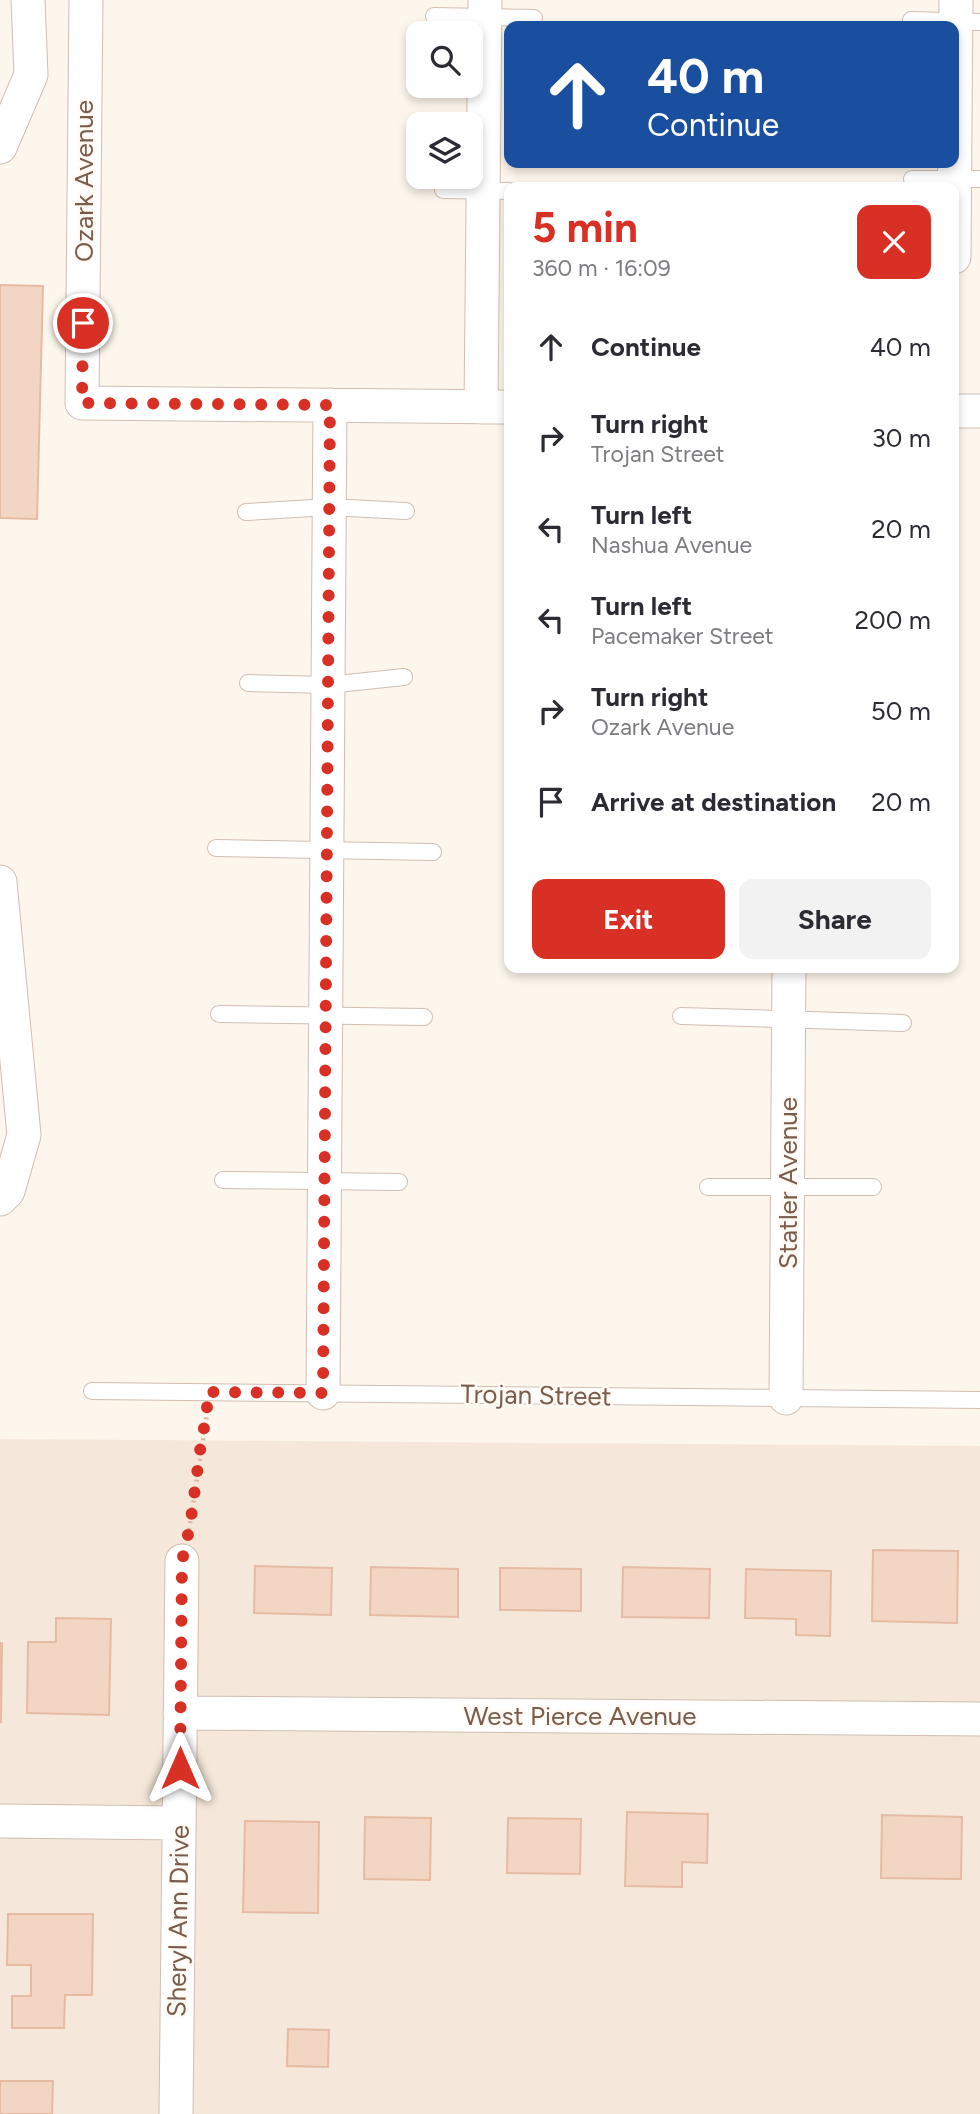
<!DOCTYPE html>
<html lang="en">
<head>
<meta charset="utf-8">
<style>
	body { margin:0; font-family:Figtree,sans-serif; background:#f2f2f3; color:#2b2b33; height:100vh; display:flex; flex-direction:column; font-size:26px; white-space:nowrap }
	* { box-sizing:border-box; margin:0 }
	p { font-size:23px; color:#7c7c81 }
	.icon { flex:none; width:38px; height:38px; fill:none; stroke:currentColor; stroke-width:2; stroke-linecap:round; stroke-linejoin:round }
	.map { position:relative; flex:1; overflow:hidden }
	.details { position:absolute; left:504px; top:182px; width:455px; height:791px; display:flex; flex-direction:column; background:#fff; border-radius:14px; box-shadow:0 4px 10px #0003 }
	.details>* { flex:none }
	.hud { position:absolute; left:504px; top:21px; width:455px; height:147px; border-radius:14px; box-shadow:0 4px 10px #0003; background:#1a4fa0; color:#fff; overflow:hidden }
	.controls { position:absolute; left:406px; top:21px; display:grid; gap:14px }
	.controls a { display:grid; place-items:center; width:77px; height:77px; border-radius:14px; background:#fff; box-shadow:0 4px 10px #0003; font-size:35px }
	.pin { position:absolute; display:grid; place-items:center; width:60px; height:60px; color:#fff; margin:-30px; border:4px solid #fff; border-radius:50%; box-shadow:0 2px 7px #0007 }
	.me { position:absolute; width:77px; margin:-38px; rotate:0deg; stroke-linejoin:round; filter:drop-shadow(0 0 5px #0008) }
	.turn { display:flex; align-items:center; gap:24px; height:147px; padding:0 28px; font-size:32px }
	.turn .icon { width:91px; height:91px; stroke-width:2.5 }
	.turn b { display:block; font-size:49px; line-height:60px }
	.round { display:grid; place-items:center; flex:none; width:74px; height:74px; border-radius:14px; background:#f2f2f3 }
	.overview { display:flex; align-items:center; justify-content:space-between; height:119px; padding:0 28px }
	h1 { font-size:42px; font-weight:700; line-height:52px; color:#d93025 }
	.cta { display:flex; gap:14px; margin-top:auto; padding:14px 28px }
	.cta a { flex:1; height:80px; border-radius:14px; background:#d93025; color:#fff; font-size:28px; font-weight:700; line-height:80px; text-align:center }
	.cta a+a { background:#f2f2f3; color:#2b2b33 }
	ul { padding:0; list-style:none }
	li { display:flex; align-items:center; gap:21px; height:91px; padding:0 28px }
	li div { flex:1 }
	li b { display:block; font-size:26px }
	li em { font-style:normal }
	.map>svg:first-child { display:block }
</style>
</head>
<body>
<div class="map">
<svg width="980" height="2114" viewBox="0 0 980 2114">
	<rect width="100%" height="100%" fill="#fdf6ec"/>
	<!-- residential -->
	<path fill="#f5e8da" d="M0 1439 980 1446V2114H0Z"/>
	<!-- building -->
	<path fill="#f3d5c3" stroke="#e6bba3" stroke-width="2" d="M0 285 43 286 37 519 0 518Z
		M873 1550 958 1551 957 1623 872 1621Z
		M255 1566 332 1568 331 1615 254 1613Z
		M371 1567 458 1569V1617L370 1615Z
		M623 1567 710 1569 709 1618 622 1617Z
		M500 1568 581 1569V1611L500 1610Z
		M746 1569 831 1571 830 1636 796 1635V1619L745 1618Z
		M56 1618 111 1619 109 1715 27 1713 28 1642H56Z
		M0 1643H2L1 1722H0Z
		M627 1812 708 1814 707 1863 682 1862V1887L625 1886Z
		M882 1815 962 1817 961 1879 881 1878Z
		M365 1817 431 1818 430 1880 364 1879Z
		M508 1818 581 1819 580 1874 507 1873Z
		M245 1821 319 1822 318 1913 243 1912Z
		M8 1914H93L92 1995H65L64 2028H12V1996H31V1965H7Z
		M288 2029 329 2030 328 2067 287 2066Z
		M0 2081H53L52 2114H0Z"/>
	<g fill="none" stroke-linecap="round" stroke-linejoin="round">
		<defs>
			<path id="service" d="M434 16 534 18
				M911 20 980 22
				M912 179H980
				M443 190 509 191
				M246 512 329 507 406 511
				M248 683 328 685 404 677
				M216 848 433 852
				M219 1014 424 1017
				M681 1016 903 1023
				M223 1180 399 1182
				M708 1187H873
				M92 1391 980 1400"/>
			<path id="minor" d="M86 0 82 403 509 407
				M0 147 31 75 28 0
				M954 257 956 0
				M481 407 485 0
				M954 411H980
				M0 882 24 1135 8 1191 0 1199
				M323 1393 330 405
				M786 1398 789 968
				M180 1713 980 1719
				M0 1821 179 1823
				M176 2114 182 1561"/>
		</defs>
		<!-- service casing -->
		<use href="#service" stroke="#d1beb0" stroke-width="18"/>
		<!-- minor casing -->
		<use href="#minor" stroke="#d1beb0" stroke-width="35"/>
		<!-- path -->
		<path stroke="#d9b8a5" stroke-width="4.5" stroke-dasharray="2 5" stroke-linecap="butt" d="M189 1530 207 1414"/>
		<!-- service -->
		<use href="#service" stroke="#fff" stroke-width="16"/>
		<!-- minor -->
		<use href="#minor" stroke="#fff" stroke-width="33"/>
	</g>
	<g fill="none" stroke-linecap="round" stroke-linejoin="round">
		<!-- route -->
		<path stroke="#d93025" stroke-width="12" stroke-dasharray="0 21.6" d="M83 323 82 403 330 405 323 1393 207 1392V1416L202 1436 190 1526 182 1561 180 1768"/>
	</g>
	<g text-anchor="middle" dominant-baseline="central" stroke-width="5" stroke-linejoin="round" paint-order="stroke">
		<!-- street labels -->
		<g font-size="26" fill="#7a5c4d" stroke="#fffaf3">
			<text transform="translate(84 181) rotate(-90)">Ozark Avenue</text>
			<text transform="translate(788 1183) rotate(-90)">Statler Avenue</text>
			<text transform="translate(536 1395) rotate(1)">Trojan Street</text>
			<text x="580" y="1716">West Pierce Avenue</text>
			<text transform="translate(178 1921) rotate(-89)">Sheryl Ann Drive</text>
		</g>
	</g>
</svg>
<div class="controls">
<a><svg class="icon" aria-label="search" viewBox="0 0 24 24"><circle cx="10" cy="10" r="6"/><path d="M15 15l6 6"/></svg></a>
<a><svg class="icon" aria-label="layers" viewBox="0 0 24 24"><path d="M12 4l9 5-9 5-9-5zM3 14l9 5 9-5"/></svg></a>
</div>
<div class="pin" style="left:83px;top:323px;background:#d93025"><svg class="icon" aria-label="arrive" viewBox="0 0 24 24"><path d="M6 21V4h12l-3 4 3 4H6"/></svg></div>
<svg class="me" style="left:180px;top:1768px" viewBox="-20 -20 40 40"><path d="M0-17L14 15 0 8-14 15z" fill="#d93025" stroke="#fff" stroke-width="4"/></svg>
<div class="hud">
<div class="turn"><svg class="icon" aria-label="ahead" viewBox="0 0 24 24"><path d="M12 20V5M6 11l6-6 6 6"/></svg><div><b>40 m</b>Continue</div></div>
</div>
<section class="details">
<div class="overview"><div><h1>5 min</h1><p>360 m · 16:09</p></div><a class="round" style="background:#d93025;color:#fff"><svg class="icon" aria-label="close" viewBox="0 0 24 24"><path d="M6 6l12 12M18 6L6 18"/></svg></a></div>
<ul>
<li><svg class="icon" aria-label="ahead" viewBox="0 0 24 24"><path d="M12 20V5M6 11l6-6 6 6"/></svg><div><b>Continue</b></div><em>40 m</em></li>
<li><svg class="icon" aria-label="right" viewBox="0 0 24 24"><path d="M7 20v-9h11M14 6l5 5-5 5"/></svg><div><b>Turn right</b><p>Trojan Street</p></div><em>30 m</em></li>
<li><svg class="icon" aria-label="left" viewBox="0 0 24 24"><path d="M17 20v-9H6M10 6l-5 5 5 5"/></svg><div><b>Turn left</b><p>Nashua Avenue</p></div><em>20 m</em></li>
<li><svg class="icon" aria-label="left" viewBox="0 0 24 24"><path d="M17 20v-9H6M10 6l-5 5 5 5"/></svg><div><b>Turn left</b><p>Pacemaker Street</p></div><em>200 m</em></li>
<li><svg class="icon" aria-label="right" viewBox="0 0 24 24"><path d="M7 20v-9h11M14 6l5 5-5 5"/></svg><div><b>Turn right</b><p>Ozark Avenue</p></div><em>50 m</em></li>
<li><svg class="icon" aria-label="arrive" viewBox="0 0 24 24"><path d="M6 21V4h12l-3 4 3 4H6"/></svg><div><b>Arrive at destination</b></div><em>20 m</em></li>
</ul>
<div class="cta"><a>Exit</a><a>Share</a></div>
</section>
</div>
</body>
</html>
